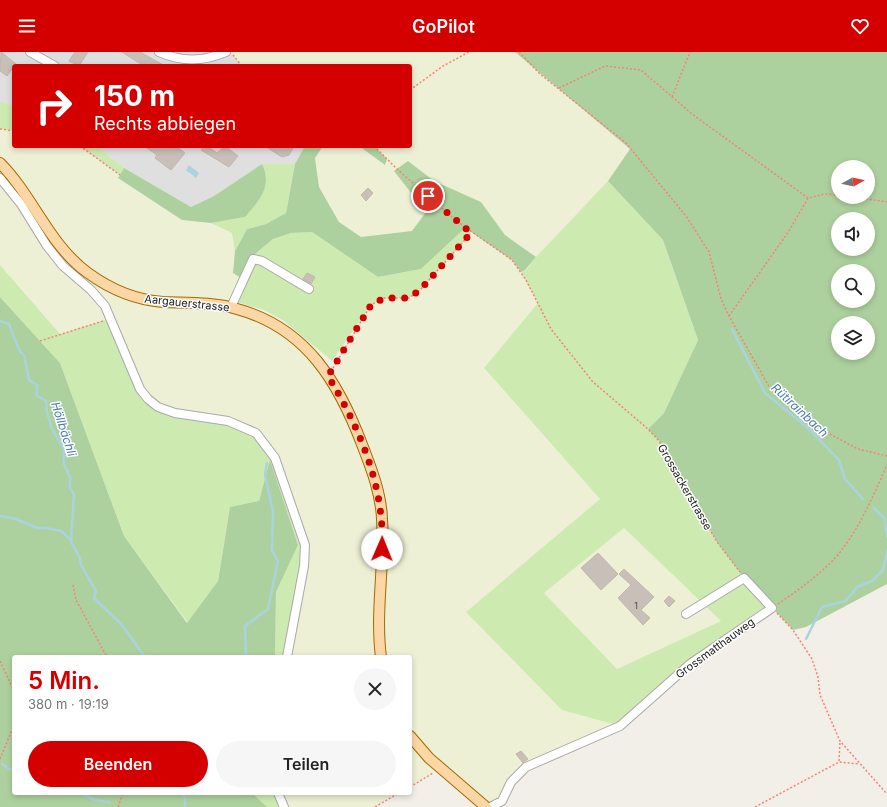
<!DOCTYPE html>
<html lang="de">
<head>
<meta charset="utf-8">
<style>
	body { margin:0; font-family:Inter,sans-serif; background:#f6f6f6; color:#222; height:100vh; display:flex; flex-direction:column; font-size:15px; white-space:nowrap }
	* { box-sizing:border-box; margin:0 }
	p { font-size:13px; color:#767676 }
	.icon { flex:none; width:22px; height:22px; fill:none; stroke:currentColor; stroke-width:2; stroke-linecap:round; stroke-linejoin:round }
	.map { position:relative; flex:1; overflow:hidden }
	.panel { position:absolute; left:12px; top:603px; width:400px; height:140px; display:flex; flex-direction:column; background:#fff; border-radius:4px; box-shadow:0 2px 6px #0003 }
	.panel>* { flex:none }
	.banner { position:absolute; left:12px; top:12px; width:400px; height:84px; border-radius:4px; box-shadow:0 2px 6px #0003; background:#d40000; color:#fff; overflow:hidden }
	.needle { width:26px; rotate:82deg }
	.controls { position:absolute; left:831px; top:108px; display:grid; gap:8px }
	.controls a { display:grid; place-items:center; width:44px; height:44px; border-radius:50%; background:#fff; box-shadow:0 2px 6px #0003; font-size:20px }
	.pin { position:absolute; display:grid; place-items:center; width:34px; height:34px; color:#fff; margin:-17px; border:2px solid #fff; border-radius:50%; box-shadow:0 1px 4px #0007 }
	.me { position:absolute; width:44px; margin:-22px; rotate:1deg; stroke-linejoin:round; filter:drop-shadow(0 0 3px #0008) }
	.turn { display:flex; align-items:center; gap:14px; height:84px; padding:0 16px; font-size:18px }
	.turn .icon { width:52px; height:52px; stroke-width:2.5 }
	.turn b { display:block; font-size:28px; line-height:34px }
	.round { display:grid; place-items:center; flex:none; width:42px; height:42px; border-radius:21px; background:#f6f6f6 }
	.head { display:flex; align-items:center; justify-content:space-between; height:68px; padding:0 16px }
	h1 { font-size:24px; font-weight:600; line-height:30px; color:#d40000 }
	.action { display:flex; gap:8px; margin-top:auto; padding:8px 16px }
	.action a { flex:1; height:46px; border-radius:24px; background:#d40000; color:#fff; font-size:16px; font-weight:600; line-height:46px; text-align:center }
	.action a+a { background:#f6f6f6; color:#222 }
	header { display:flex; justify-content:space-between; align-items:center; height:52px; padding:0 16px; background:#d40000; color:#fff; font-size:18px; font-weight:600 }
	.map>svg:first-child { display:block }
</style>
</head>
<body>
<header><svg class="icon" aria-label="menu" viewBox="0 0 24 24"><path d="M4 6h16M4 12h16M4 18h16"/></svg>GoPilot<svg class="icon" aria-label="heart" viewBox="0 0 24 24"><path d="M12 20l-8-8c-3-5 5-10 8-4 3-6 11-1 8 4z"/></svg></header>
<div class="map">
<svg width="887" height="755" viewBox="0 0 887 755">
	<rect width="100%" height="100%" fill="#f2efe9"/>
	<!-- residential -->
	<path fill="#e0dfdf" d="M0 0H231L242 14H14V54L0 49Z
		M97 94H305L295 112H262L214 144 191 155 124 116Z"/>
	<!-- farmland -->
	<path fill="#eef0d5" d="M231 0H515L630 97 608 129 536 205 505 183 481 150 434 129 408 110 395 119 427 160 412 179 361 185 339 170 319 135 315 106 323 94H359L385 113 387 107 374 94H410V14H242Z
		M0 77 14 79V94H80L120 123 118 126 182 168 211 171 232 181 235 199 234 220 241 226 225 259 243 263 273 274 303 299 328 332 371 253 384 246H409L420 238 471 181 512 208 526 228 538 251 484 317 600 447 466 560 620 674 526 715 502 749 490 755 440 717 410 735V605H287L158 355 60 282 0 213Z
		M624 476 721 569 617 617 544 541Z
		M278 741H399L375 755H284Z"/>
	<!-- grass -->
	<path fill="#cdebb0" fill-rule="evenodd" d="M0 49 14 54V79L0 77Z
		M80 94H97L124 116 120 123Z
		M262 112H295L286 161 266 172 247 177 235 199 232 181 211 171 245 165C259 149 273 135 262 112Z
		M608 129 663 188 698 288 664 361 648 377 659 389 717 490 744 526 772 556 690 612 620 674 562 658 466 560 600 447 484 316 538 251 521 220 526 218 536 205ZM624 476 721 569 617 617 544 541Z
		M465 176 471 181 420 238 409 246H384L371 253 332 309 284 269 264 258 237 250 241 226 254 203 273 187 291 181 312 180 378 225 421 217Z
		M0 213 60 282 111 266 140 337 158 355 228 369 256 381 275 406 305 493 287 605H275L276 540 298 493 270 409 259 449 230 455 218 529 188 571 124 484 60 311 0 245Z
		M252 741H278L284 755H267Z"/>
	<!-- forest -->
	<path fill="#add19e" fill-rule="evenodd" d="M515 0H887V532L806 575 793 578 744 526 717 490 659 389 648 377 664 361 698 288 663 188 608 129 630 97ZM838 115H868V145H838ZM838 167H868V197H838ZM838 219H868V249H838ZM838 271H868V301H838Z
		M305 94H323L315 106 319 135 339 170 361 185 412 179 426 160 394 119 408 109 434 129 481 150 505 183 536 205 525 218 521 220 512 208 465 176 421 217 378 225 312 180 291 181 273 187 254 203 241 226 233 221 235 199 247 177 266 172 286 161 295 112Z
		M359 94H374L387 107 385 113Z
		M262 112C273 135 259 149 245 165L211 171 182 168 118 126 124 116 191 155 214 144Z
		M0 245 60 311 124 484 187 571 218 529 230 455 259 449 270 408 298 493 276 540 275 605H14V741H252L267 755H0Z"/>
	<!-- water -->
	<path fill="#aad3df" d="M189 113 199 121 196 126 186 118Z"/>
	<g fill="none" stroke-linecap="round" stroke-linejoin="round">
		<!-- stream -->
		<path stroke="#aad3df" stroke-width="2.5" d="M0 269 9 272 20 300 24 303 29 328 37 333V344L46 349 47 360 52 377 64 397V412L70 425V437L74 442 71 490 80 506 81 513 96 539 94 546 122 573 145 605
			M732 277 765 341 808 376 839 408 845 427 863 447
			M874 456 884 466 887 484
			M0 464 16 467 37 476H46L61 479 71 488
			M806 587 822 555 846 549 857 535 872 529 883 518 887 499
			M246 605 245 574 268 557 278 509 272 498 273 460 265 423 267 411
			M2 712 9 717H14
			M80 741 95 748 110 750
			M183 741 185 746V755"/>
	</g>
	<!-- building -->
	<path fill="#c7bfb8" stroke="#c4b6ab" d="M1 0 16 12 7 24 0 19Z
		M75 0H88L79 14 69 9Z
		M122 0H140L165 14H144Z
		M144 94H176L185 101 171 118 155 106 157 103Z
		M204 94H207L217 101 225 94 238 104 229 115 201 98Z
		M265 94H294L289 103 282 105Z
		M368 136 373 141 366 149 361 143Z
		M307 221 315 225 311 232 303 227Z
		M598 501 618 522 601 538 581 516Z
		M624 517 654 545 641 558 650 566 643 573 618 546 631 533 619 522Z
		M669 544 675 549 669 555 664 549Z
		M521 699 528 707 523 711 516 702Z"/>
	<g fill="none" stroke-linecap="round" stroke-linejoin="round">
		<defs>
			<path id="minor" d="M30 0 55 14
				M159 0C182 10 202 10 226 0
				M0 126 21 152 47 194 63 214 91 238 105 254 140 337 148 347 158 355 175 361 228 369 256 381 275 406 305 493 304 514 287 605
				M231 255 253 207 262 209 309 237
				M278 741 284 755
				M490 755 502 749 511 730 526 715 620 674 690 612 772 556 744 526 686 562"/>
			<path id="major" d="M0 111C33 144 49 193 88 221 110 237 136 248 163 250 188 251 213 250 237 257 307 276 339 331 363 395 372 418 381 442 382 467 385 513 375 559 381 605
				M410 684 429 706 486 755"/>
		</defs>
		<!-- minor casing -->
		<use href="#minor" stroke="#a9a9a9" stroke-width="10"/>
		<!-- major casing -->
		<use href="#major" stroke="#a06b00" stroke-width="12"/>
		<!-- path -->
		<path stroke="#fa8072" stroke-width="1.5" stroke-dasharray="2 2" stroke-linecap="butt" d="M519 0 540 22 626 91 686 164 709 200 721 247 729 264 771 338 813 373 858 397 887 404
			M233 3 242 14
			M559 36 605 14 641 18 692 62 808 146
			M410 38 443 14 469 0
			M672 45 690 0
			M0 77 14 79
			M80 94 120 123
			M374 94 398 118 458 170 512 208 526 228 551 277 593 330 648 377 659 389 717 490 740 520
			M854 145 887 150
			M729 264 789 179 808 146 825 142 838 143
			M40 289 103 269
			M333 316 371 253 384 246H409L420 238 471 181
			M73 533 76 548 107 605
			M778 552C801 536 824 520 841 499 861 473 874 442 887 413
			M777 561 793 578 812 607 818 625 820 643 840 689 887 742
			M0 609 14 639
			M0 707 14 673
			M839 709 840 689
			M410 735 433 721
			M118 755 123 741
			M375 755 399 741
			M755 755 839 710 859 712"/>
		<!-- minor -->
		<use href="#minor" stroke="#fff" stroke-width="8"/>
		<!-- major -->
		<use href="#major" stroke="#fcd6a4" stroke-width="10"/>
	</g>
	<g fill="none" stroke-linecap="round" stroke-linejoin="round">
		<!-- route -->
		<path stroke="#d40000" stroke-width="7" stroke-dasharray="0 12.6" d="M382 497C385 436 360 376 328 324L371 253 384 246H409L420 238 471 181 428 144"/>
	</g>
	<g text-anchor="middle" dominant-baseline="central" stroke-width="3" stroke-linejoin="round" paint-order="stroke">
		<!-- number labels -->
		<g font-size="9" fill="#4b4948">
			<text x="636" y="553">1</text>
		</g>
		<!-- street labels -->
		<g font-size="11" fill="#222" stroke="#fff">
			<text transform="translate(187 251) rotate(6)">Aargauerstrasse</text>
			<text transform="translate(685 435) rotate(60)">Grossackerstrasse</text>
			<text transform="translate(715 596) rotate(-36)">Grossmatthauweg</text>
		</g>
		<!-- water labels -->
		<g font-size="12" font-style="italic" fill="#4a7aab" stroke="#fff">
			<text transform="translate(800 358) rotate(43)">Rütirainbach</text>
			<text transform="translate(64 377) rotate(72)">Höllbächli</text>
		</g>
	</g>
</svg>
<div class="controls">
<a><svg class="needle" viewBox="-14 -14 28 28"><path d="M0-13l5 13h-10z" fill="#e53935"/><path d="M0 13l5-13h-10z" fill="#767676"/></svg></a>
<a><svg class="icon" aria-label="sound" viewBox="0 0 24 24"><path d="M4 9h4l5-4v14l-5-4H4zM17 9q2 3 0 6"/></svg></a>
<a><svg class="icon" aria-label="search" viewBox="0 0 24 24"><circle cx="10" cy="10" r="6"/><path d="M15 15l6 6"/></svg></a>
<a><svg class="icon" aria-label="layers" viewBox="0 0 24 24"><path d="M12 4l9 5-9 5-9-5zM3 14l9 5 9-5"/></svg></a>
</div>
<div class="pin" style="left:428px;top:144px;background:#d93025"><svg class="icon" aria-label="arrive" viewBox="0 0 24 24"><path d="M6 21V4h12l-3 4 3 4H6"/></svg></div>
<svg class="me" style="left:382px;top:497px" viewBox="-20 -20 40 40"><circle r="19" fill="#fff"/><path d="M0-13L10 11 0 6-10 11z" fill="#d40000"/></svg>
<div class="banner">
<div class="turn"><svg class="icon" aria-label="right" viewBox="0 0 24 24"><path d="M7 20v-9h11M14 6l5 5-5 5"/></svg><div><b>150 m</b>Rechts abbiegen</div></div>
</div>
<section class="panel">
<div class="head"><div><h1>5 Min.</h1><p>380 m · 19:19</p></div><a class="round"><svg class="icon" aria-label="close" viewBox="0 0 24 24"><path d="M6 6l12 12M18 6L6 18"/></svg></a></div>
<div class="action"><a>Beenden</a><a>Teilen</a></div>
</section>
</div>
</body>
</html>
